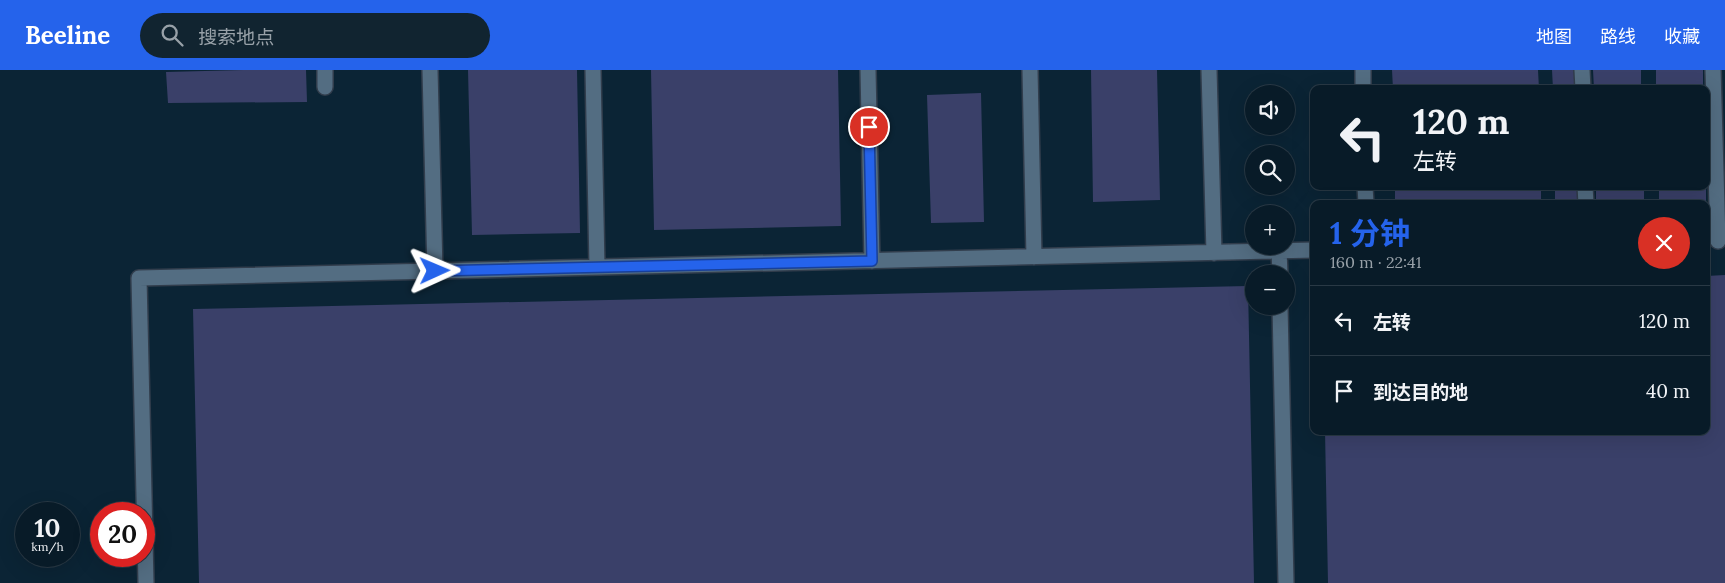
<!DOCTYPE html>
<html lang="zh">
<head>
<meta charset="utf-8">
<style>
	body { margin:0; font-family:Lora,"Noto Sans SC",serif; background:#112430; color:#f1f3f6; height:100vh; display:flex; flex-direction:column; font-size:19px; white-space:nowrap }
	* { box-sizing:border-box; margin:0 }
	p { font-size:16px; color:#98a1a8 }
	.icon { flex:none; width:28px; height:28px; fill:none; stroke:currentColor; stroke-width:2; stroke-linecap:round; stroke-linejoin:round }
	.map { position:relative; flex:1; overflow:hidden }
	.drawer { position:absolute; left:1310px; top:130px; width:400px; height:235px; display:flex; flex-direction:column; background:#081b28; border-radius:10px; box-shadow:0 5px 20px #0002,0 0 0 1px #293945 }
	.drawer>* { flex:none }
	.hud { position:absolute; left:1310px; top:15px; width:400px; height:105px; border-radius:10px; box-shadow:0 5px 20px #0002,0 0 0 1px #293945; background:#081b28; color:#f1f3f6; overflow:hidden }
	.fabs { position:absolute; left:1245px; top:15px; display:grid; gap:10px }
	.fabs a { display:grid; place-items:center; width:50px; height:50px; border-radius:50%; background:#081b28; box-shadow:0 5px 20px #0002,0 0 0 1px #293945; font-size:25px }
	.speed { position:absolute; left:15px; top:432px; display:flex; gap:10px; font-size:25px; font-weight:700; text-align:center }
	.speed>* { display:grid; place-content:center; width:65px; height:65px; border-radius:50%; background:#081b28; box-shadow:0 5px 20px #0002,0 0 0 1px #293945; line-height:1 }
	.speed small { font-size:12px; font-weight:400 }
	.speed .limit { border:8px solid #d22; background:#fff; color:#111 }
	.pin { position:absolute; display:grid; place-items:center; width:42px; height:42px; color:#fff; margin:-21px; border:2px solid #fff; border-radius:50%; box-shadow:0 1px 5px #0007 }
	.me { position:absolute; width:55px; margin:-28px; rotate:89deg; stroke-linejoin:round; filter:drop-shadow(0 0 4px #0008) }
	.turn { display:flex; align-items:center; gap:18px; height:105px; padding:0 20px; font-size:22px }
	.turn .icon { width:65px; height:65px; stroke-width:2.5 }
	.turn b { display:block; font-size:35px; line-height:42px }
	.round { display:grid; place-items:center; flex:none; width:52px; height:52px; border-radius:26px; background:#112430 }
	.summary { display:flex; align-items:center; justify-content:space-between; height:85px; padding:0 20px }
	h1 { font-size:30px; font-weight:700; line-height:38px; color:#2563eb }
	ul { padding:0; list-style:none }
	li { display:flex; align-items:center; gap:15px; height:70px; padding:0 20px; border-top:1px solid #293945 }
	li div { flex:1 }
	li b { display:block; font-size:19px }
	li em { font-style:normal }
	header { display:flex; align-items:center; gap:30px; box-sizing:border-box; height:70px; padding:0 25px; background:#2563eb; color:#fff }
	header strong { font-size:24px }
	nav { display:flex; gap:28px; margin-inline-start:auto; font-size:18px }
	.search { width:350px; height:45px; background:#112430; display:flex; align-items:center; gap:12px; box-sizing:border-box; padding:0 18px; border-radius:28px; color:#98a1a8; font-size:19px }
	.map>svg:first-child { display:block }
</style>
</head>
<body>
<header>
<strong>Beeline</strong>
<div class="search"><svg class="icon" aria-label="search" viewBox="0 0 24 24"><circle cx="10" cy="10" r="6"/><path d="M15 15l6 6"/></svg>搜索地点</div>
<nav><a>地图</a><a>路线</a><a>收藏</a></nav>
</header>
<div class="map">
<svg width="1725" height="513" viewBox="0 0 1725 513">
	<rect width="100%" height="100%" fill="#0b2435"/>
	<!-- building -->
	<path fill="#3a4069" d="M243 0H306L307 32 168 33 166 2Z
		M468 0H577L580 163 472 165Z
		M651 0H838L841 156 654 160Z
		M1091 0H1157L1160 130 1093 132Z
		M1392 0H1538L1539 19H1393Z
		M1552 0H1577V19H1553Z
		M1593 0H1641V19H1594Z
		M1656 0H1703V19H1656Z
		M981 23 984 152 931 153 927 25Z
		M1395 116H1541V134H1395Z
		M1555 116H1579L1580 134H1555Z
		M1596 116H1644V134H1596Z
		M1659 116H1706V134H1659Z
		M1725 205V513H1328L1325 361H1706V206Z
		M1248 216 1254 513H199L193 239Z"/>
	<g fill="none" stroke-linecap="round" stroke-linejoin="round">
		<defs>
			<path id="lane" d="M325 0V17
				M430 0 435 201
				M593 0 597 197
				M868 0 872 191
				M1030 0 1034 187
				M1209 0 1214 183
				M1363 0V19
				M1582 0 1583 19
				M1713 0 1718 171
				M1365 116 1366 134
				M1585 116 1586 134
				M1279 181 1280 204
				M1280 236 1286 513
				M146 513 139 208 1314 180"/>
		</defs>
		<!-- lane casing -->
		<use href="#lane" stroke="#313d4c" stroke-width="18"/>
		<!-- lane -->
		<use href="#lane" stroke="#536d82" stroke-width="15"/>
	</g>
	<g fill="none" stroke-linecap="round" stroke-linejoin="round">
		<defs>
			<path id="route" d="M435 201 872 191 869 57"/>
		</defs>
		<!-- route casing -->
		<use href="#route" stroke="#184099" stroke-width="12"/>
		<!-- route -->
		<use href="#route" stroke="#2563eb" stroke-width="9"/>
	</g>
</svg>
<div class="fabs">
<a><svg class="icon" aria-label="sound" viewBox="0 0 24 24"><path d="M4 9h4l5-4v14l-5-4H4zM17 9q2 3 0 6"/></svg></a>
<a><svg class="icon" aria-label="search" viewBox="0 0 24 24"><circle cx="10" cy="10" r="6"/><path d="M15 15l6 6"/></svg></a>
<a>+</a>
<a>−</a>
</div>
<div class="speed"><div>10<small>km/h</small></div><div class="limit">20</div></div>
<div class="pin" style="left:869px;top:57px;background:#d93025"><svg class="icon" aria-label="arrive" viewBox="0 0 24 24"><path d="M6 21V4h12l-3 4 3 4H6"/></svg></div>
<svg class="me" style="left:435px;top:201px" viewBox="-20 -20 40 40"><path d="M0-17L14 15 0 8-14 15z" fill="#2563eb" stroke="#fff" stroke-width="4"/></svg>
<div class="hud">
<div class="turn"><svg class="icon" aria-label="left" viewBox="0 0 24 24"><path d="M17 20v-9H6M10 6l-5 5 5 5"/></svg><div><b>120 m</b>左转</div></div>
</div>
<section class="drawer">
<div class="summary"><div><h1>1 分钟</h1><p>160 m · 22:41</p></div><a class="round" style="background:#d93025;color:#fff"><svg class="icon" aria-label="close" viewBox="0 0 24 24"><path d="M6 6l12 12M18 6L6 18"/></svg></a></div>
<ul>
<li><svg class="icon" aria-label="left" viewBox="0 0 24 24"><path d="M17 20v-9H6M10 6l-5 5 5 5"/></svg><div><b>左转</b></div><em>120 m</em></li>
<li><svg class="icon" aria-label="arrive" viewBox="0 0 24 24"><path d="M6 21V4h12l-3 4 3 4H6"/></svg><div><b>到达目的地</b></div><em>40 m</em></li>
</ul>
</section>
</div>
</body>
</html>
